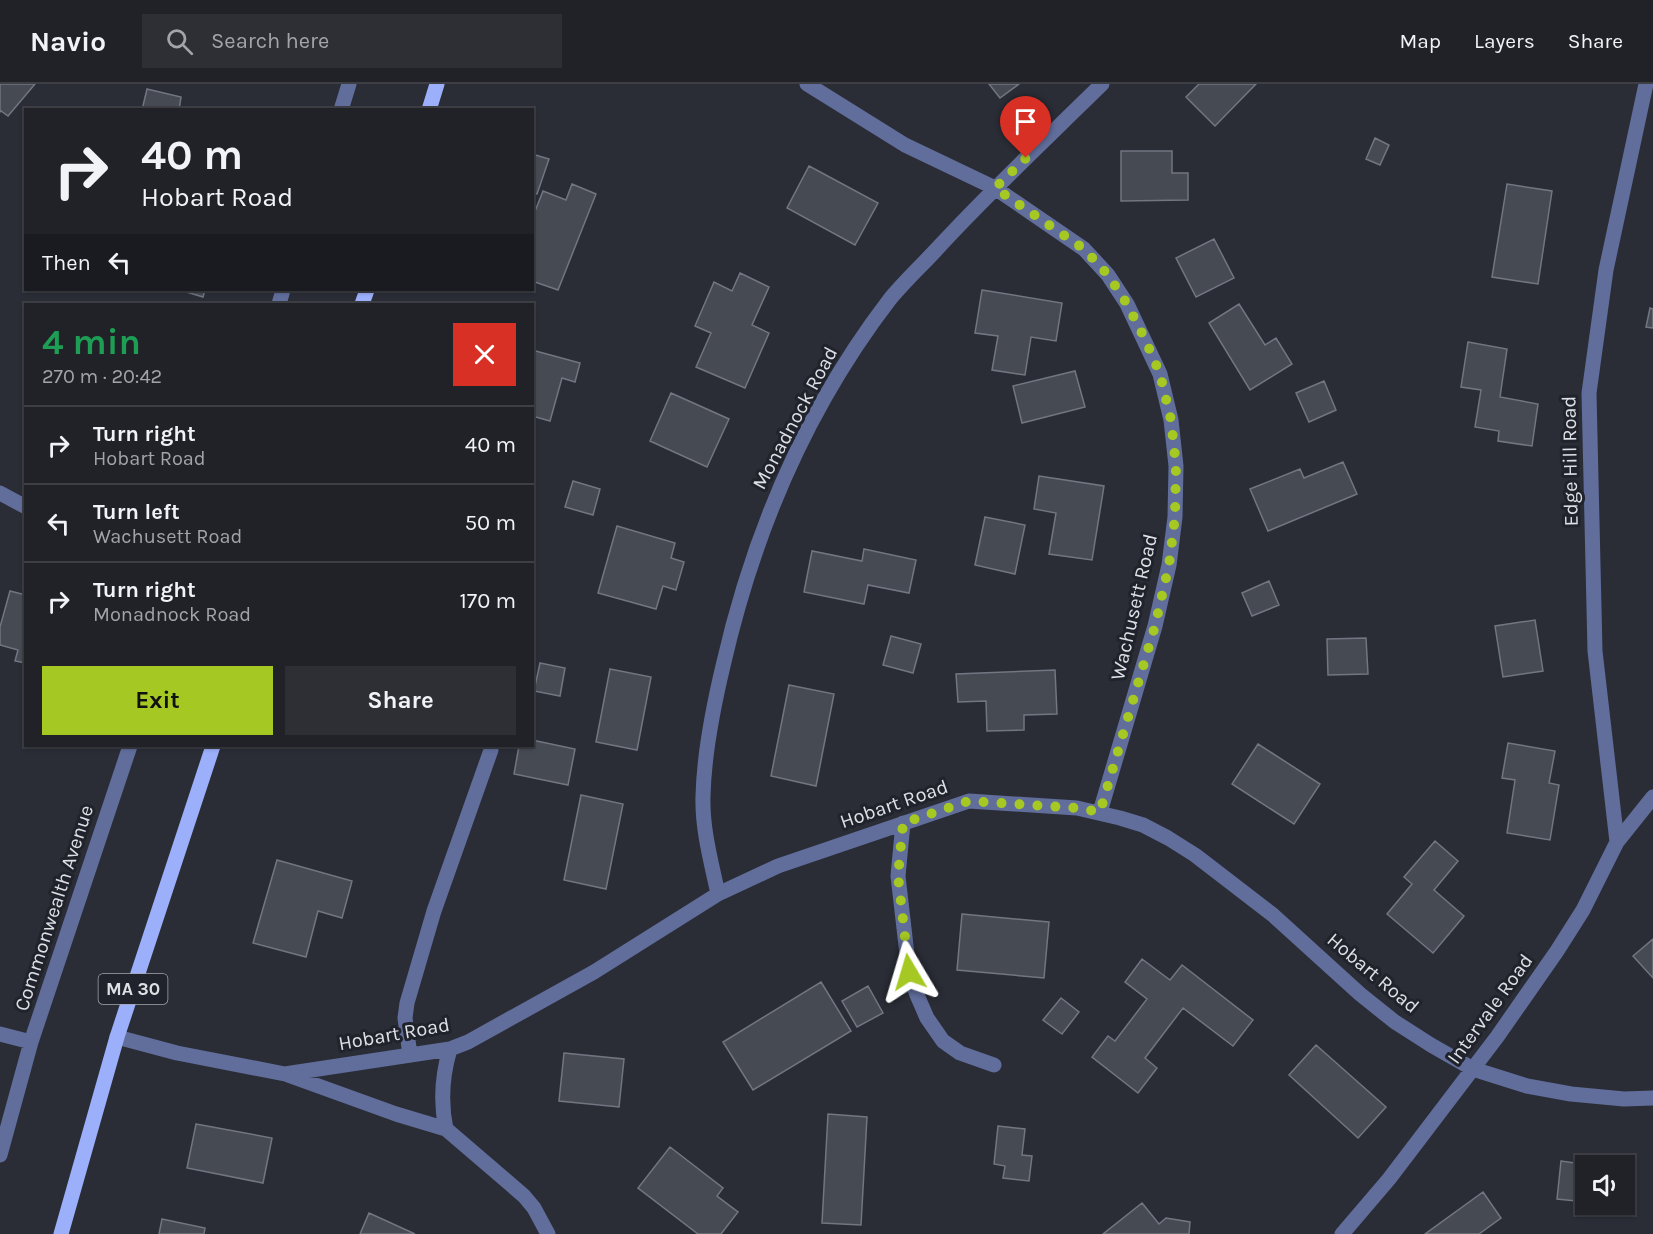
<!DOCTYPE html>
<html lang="en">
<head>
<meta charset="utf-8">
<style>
	body { margin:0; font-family:Karla,sans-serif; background:#2d2f34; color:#f1f3f6; height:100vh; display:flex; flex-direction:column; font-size:22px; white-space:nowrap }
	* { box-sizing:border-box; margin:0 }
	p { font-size:20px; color:#a2a4a8 }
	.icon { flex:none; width:33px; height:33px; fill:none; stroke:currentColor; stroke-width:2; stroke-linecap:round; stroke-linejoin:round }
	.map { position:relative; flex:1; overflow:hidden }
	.sheet { position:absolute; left:24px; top:219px; width:510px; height:444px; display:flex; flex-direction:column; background:#202228; border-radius:0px; box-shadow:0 2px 4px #0004,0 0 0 2px #3d3f45 }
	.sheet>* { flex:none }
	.top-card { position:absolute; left:24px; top:24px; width:510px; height:183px; border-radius:0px; box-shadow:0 2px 4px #0004,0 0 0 2px #3d3f45; background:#202228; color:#f1f3f6; overflow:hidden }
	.buttons { position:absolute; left:1575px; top:1071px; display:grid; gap:12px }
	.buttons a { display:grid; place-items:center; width:60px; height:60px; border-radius:0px; background:#202228; box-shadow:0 2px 4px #0004,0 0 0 2px #3d3f45; font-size:30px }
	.pin { position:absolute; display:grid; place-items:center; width:51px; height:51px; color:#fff; margin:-62px -26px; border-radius:50% 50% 50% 0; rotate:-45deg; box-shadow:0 0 6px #0007 }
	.pin .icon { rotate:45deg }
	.me { position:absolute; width:66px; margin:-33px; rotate:353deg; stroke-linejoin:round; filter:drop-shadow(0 0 4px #0008) }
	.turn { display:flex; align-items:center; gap:21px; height:126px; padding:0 18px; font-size:27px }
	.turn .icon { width:78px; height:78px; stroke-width:2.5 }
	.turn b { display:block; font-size:42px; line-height:51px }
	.then { display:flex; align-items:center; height:57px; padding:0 18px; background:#0003; gap:12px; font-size:22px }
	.round { display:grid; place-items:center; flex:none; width:63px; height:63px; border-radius:0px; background:#2d2f34 }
	.overview { display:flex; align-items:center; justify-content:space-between; height:102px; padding:0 18px }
	h1 { font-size:36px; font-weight:700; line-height:45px; color:#1e9e55 }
	.action { display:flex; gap:12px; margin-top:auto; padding:12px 18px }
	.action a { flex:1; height:69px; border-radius:0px; background:#a5c823; color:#111; font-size:24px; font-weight:700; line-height:69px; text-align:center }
	.action a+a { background:#2d2f34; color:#f1f3f6 }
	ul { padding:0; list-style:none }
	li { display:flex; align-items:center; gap:18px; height:78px; padding:0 18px; border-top:2px solid #3d3f45 }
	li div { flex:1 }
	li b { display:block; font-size:22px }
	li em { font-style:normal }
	header { display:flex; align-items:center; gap:36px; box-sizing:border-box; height:84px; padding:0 30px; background:#202228; border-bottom:2px solid #3d3f45 }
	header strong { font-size:28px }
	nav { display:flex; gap:33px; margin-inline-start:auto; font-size:21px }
	.search { width:420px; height:54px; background:#2d2f34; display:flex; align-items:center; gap:15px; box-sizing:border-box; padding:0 21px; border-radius:0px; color:#a2a4a8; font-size:22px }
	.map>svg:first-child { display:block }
</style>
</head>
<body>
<header>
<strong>Navio</strong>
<div class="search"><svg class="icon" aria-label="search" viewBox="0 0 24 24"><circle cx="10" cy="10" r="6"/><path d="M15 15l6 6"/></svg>Search here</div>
<nav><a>Map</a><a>Layers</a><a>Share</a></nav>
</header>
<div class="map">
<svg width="1653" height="1150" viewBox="0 0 1653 1150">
	<rect width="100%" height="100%" fill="#2a2d36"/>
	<!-- building -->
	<path fill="#464a53" stroke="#727681" stroke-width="1.5" d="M0 0H35L8 32 1 27 0 28Z
		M989 0H1019L1000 14Z
		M1199 0H1256L1215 42 1186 13Z
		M147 5 181 13 179 26H142Z
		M1375 54 1389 61 1380 81 1366 75Z
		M1121 67H1172V89H1188V116L1121 117Z
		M532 70 549 75 537 110 532 108Z
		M809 82 878 119 855 161 787 124Z
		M572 100 596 110 558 206 532 197V135L543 107 566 116Z
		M1507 100 1552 107 1538 200 1492 193Z
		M1214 155 1234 194 1196 213 1176 174Z
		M740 189 769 203 752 241 769 249 745 304 696 283 711 249 695 242 714 198 732 207Z
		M180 206H205L203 213Z
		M982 206 1062 219 1056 257 1031 253 1025 291 992 286 998 252 975 249Z
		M1239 220 1265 261 1276 254 1292 280 1250 306 1209 239Z
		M1650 224 1653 225V244L1646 243Z
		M1468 258 1507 265 1500 313 1538 320 1532 362 1498 357 1499 347 1475 343 1481 306 1461 303Z
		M532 266 580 279 575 298 562 294 550 337 532 332Z
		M1075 287 1085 323 1022 339 1013 302Z
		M1324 297 1336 326 1309 338 1296 309Z
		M671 309 729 335 707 383 650 357Z
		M1343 378 1357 410 1268 447 1250 405 1300 385 1304 394Z
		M1039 392 1104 402 1092 476 1049 470 1056 429 1034 425Z
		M573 397 600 405 593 431 565 423Z
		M985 433 1025 441 1015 490 975 481Z
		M617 442 675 459 671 474 684 478 676 506 663 502 656 525 598 509Z
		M864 465 916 476 909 509 868 501 864 520 804 508 812 467 862 477Z
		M1269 497 1279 521 1252 532 1242 509Z
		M10 507 26 511V579L15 577 18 566 0 561V543Z
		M1535 536 1543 587 1503 593 1495 542Z
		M891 552 921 560 913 589 883 581Z
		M1366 554 1368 590 1328 591 1327 555Z
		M540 579 565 584 560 612 534 607Z
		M610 585 651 593 637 666 596 658Z
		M1055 586 1057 630 1024 631V646L987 647 986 617 958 618 956 590Z
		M789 601 834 610 816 702 771 692Z
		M532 656 575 665 568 701 514 690 519 662H532Z
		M1508 659 1555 667 1549 699 1559 701 1550 756 1507 749 1515 696 1502 694Z
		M1258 660 1320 700 1294 740 1232 700Z
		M581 711 623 720 606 805 564 796Z
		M1435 757 1458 777 1434 806 1464 832 1433 869 1387 830 1412 800 1404 793Z
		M277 776 352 797 342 834 318 827 306 873 253 859Z
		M962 830 1049 838 1044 894 957 886Z
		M1653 855V894L1633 872Z
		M1142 875 1170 896 1182 881 1253 936 1233 962 1183 924 1145 974 1157 984 1138 1009 1092 973 1108 952 1115 957 1147 915 1125 898Z
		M821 898 851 947 753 1006 723 958Z
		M868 902 883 929 857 943 842 917Z
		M1061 914 1079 928 1062 950 1043 936Z
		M1316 961 1386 1023 1358 1054 1289 991Z
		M564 969 624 975 619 1023 559 1017Z
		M828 1030 867 1033 861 1141 822 1139Z
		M196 1040 272 1054 263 1099 187 1084Z
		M998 1042 1025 1045 1022 1071 1032 1072 1029 1097 1003 1094 1005 1082 994 1080Z
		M670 1063 723 1104 717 1112 738 1128 721 1150H698L638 1104Z
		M1561 1077 1596 1082H1586V1118L1557 1115Z
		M1624 1085 1636 1087 1633 1111 1624 1110Z
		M1483 1108 1501 1134 1479 1150H1425Z
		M1142 1119 1159 1140 1166 1134 1190 1138 1189 1150H1103Z
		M369 1129 415 1150H360Z
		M162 1135 205 1144 204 1150H159Z"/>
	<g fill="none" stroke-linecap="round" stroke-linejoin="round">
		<!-- minor -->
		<path stroke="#616e9c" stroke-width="15" d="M807 0 905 61 995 104 1084 165 1108 191 1127 220 1160 290 1171 336 1176 382 1175 433 1169 481 1155 542 1100 728
			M341 26 349 0
			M279 220 283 206
			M0 409 26 423
			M903 739 898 792 909 888 917 911 927 934 943 957 960 969 994 981
			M1617 758 1595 567 1589 309 1606 186 1646 0
			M718 810C711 777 702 745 703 712 704 668 713 624 723 582 753 450 807 323 890 215 904 198 920 183 935 167 988 109 1046 55 1102 0
			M0 950 31 958
			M117 953 177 969 285 990 450 965 468 958 594 888 718 810 778 782 969 717 1077 724 1120 734 1143 741 1168 754 1195 771 1273 831 1360 910 1395 938 1431 961 1473 985 1527 1002 1571 1010 1624 1015 1653 1014
			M450 965C442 992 440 1017 446 1045L524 1112 534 1124 548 1150
			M410 971 405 934 407 919 434 827 491 666
			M288 991 396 1030 446 1045
			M0 1071 31 958 130 662
			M1342 1150 1389 1095 1497 953 1557 867 1583 826 1617 758 1653 713"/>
		<!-- major -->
		<path stroke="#9baffa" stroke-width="15" d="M429 26 437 0
			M362 220 367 206
			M61 1150 117 953 213 662"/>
	</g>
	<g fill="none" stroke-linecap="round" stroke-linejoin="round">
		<!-- route -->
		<path stroke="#a5c823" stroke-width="10" stroke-dasharray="0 18" d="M909 888 898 792 903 739 969 717 1077 724 1100 728 1155 542 1169 481 1175 433 1176 382 1171 336 1160 290 1145 255 1127 220 1108 191 1084 165 995 104 1026 74"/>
	</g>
	<g text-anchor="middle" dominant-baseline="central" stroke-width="6" stroke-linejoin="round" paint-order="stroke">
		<!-- shield labels -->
		<rect fill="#20232c" stroke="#a5a7ae" stroke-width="1.5" x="98.5" y="890" width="69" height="30" rx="4.5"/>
		<g font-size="18" font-weight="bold" fill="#dee0e6">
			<text x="133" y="905">MA 30</text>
		</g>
		<!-- street labels -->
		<g font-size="20" fill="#dee0e6" stroke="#20232c">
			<text transform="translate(795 334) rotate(-62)">Monadnock Road</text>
			<text transform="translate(1570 377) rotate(-91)">Edge Hill Road</text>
			<text transform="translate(1134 523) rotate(-77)">Wachusett Road</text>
			<text transform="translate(894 720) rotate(-19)">Hobart Road</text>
			<text transform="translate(54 824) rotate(-72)">Commonwealth Avenue</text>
			<text transform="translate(1373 889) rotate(40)">Hobart Road</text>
			<text transform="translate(1490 925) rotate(-54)">Intervale Road</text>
			<text transform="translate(394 950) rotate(-10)">Hobart Road</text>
		</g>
	</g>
</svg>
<div class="buttons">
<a><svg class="icon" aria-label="sound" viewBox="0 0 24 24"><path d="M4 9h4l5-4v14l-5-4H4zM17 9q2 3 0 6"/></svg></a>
</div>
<div class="pin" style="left:1026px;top:74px;background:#d93025"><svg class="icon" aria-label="arrive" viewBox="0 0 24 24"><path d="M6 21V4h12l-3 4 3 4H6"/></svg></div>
<svg class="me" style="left:909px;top:888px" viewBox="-20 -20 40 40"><path d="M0-17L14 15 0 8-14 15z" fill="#a5c823" stroke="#fff" stroke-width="4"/></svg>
<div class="top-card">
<div class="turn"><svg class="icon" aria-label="right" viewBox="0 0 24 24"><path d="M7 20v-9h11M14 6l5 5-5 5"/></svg><div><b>40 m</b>Hobart Road</div></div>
<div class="then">Then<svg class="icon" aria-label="left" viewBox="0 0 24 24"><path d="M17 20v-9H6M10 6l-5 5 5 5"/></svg></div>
</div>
<section class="sheet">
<div class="overview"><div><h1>4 min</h1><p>270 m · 20:42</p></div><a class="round" style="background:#d93025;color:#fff"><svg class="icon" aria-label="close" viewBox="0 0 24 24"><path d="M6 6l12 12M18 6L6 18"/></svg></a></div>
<ul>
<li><svg class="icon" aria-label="right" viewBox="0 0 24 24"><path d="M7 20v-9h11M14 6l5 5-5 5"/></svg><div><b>Turn right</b><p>Hobart Road</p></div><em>40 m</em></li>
<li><svg class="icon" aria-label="left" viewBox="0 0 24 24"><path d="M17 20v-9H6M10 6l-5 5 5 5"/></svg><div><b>Turn left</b><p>Wachusett Road</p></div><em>50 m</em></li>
<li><svg class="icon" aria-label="right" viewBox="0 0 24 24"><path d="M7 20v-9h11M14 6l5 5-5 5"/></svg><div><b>Turn right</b><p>Monadnock Road</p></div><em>170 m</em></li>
</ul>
<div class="action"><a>Exit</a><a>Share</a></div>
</section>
</div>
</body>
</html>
